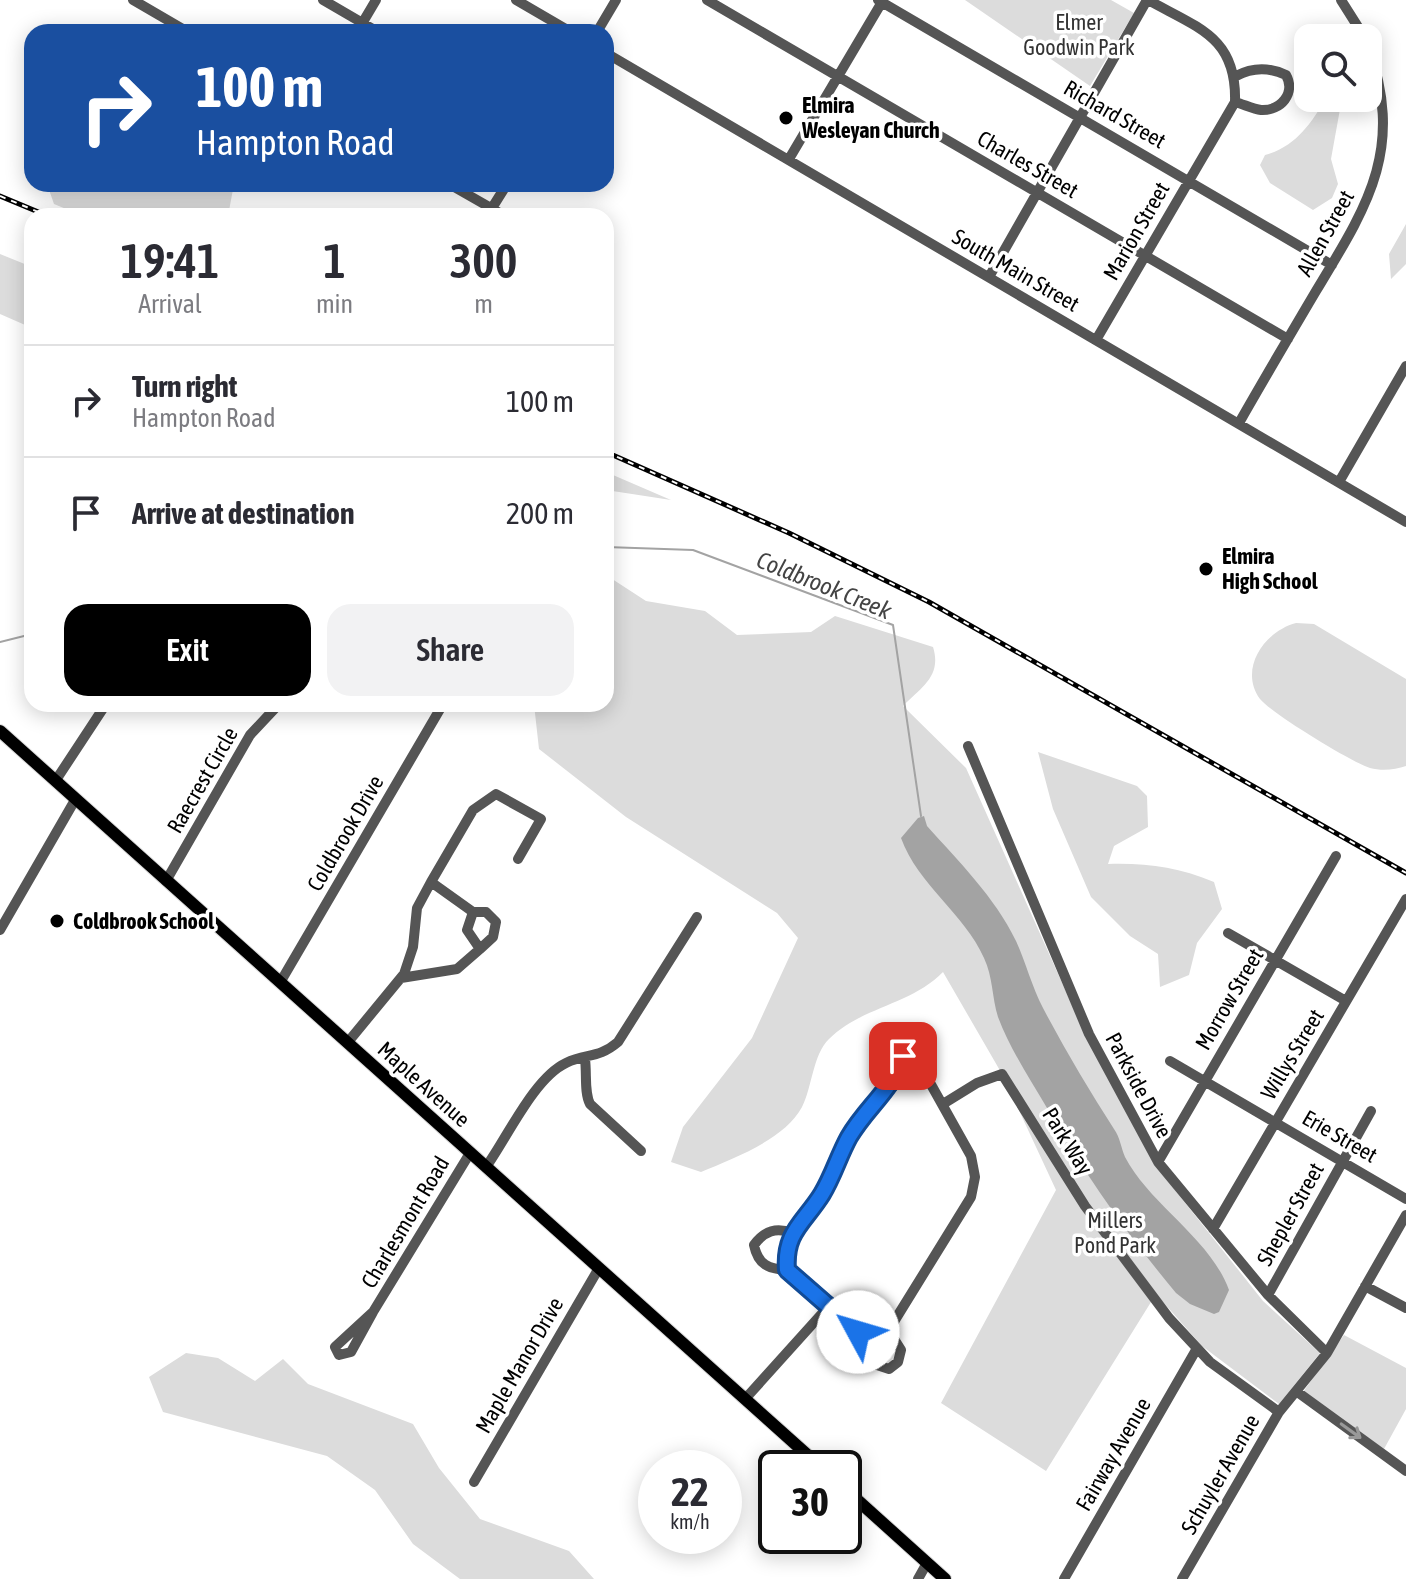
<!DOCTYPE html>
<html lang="en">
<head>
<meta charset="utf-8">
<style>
	body { margin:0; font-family:"Asap Condensed",sans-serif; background:#f2f2f3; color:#2b2b33; height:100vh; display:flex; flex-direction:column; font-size:30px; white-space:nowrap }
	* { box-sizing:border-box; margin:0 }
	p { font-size:26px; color:#7c7c81 }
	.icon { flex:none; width:44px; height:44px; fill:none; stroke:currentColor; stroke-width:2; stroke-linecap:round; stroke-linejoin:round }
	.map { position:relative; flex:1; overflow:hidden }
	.panel { position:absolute; left:24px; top:208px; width:590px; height:504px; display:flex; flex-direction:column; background:#fff; border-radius:24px; box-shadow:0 4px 20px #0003 }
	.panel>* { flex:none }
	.guide { position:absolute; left:24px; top:24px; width:590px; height:168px; border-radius:24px; box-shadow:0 4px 20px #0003; background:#1a4fa0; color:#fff; overflow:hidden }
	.buttons { position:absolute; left:1294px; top:24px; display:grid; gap:16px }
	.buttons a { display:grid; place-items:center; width:88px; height:88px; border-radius:16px; background:#fff; box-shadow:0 4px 20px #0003; font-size:40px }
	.speed { position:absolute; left:638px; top:1450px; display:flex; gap:16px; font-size:40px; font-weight:700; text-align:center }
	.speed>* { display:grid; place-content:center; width:104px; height:104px; border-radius:50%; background:#fff; box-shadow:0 4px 20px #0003; line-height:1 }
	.speed small { font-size:20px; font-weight:400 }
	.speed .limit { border:4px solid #111; border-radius:12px; background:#fff; color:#111 }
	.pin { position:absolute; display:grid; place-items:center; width:68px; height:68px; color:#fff; margin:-34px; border-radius:16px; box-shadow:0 4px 12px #0006 }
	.me { position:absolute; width:88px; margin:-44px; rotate:309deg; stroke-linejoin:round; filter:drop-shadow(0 0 6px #0008) }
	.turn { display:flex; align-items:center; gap:28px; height:168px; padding:0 40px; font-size:36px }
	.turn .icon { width:104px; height:104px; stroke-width:2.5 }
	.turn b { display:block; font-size:56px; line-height:68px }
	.eta { display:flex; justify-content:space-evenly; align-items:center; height:136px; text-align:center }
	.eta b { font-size:48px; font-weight:600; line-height:56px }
	.action { display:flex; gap:16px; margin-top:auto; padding:16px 40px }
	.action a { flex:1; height:92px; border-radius:24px; background:#000; color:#fff; font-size:32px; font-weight:600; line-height:92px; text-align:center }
	.action a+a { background:#f2f2f3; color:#2b2b33 }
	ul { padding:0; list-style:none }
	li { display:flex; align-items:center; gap:24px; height:112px; padding:0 40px; border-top:2px solid #e1e1e2 }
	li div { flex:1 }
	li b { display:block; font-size:30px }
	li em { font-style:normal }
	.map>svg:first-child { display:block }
</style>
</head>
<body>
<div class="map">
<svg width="1406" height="1579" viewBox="0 0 1406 1579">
	<rect width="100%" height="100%" fill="#fff"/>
	<!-- green -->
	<path fill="#dcdcdc" d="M965 0H1111L1134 13 1090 86Z
		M1326 98H1342L1331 159 1338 184 1332 198 1313 210 1270 183 1260 165 1265 155C1295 147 1311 124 1326 98Z
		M47 184H234L228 216H83L54 204Z
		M1406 224V264L1391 279 1389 254Z
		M0 254 32 267V328L0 314Z
		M606 472 671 500 606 490Z
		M606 575 646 601 705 611 737 635 811 632 835 616 933 647C942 676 922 687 903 706L966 768 1084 1032 1155 1165 1263 1301 1320 1353 1279 1404 1202 1346 1156 1294 1046 1471 941 1403 1056 1190 1002 1074 943 972C911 1005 861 1007 829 1039 813 1054 812 1088 802 1107 784 1140 734 1158 701 1172L671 1162 683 1127 752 1038 798 938 777 913 626 817 539 749 534 704H606Z
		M1296 623 1314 624 1406 679V766C1395 770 1381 771 1370 768 1351 762 1271 713 1260 699 1238 669 1265 631 1296 623Z
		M1038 752 1137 786 1147 796 1148 827 1114 846 1108 864C1148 863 1177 867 1214 882L1222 909 1197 943 1189 975 1160 987 1158 954 1130 936 1091 897 1053 809Z
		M1344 1335 1406 1368V1409L1384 1449 1303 1392Z
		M186 1353 218 1358 255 1381 283 1359 308 1384 413 1424 439 1468 480 1519 569 1551 594 1579H460L413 1544 375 1490 327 1456 163 1412 149 1377Z"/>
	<!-- water -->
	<path fill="#a3a3a3" d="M924 816 927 826C959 862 994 896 1016 941 1026 963 1032 987 1043 1008 1065 1050 1089 1090 1114 1129 1120 1137 1121 1148 1125 1157 1150 1205 1210 1238 1229 1290L1219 1312 1214 1314 1190 1304 1176 1293C1127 1234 1085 1175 1047 1108 1030 1079 1010 1049 998 1017 992 998 993 977 984 958 964 913 918 885 901 838L918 818Z"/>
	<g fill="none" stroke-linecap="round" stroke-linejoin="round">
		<!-- stream -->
		<path stroke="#a3a3a3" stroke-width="2" d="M606 547 693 550 893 625 921 816
			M0 642 32 634"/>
		<defs>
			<path id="major" d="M0 731 822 1468
				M844 1488 945 1579"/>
		</defs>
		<!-- major casing -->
		<use href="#major" stroke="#dbdbdb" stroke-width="14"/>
		<!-- minor -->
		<path stroke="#555" stroke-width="10" d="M133 0 188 32
			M323 0 378 32
			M516 0 571 32
			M707 0 1288 339
			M878 0 1332 265
			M1341 0 1365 38
			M357 32 376 0
			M597 32 616 0
			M606 53 1406 522
			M1235 102C1243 104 1253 109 1261 110 1281 111 1296 93 1286 75 1269 67 1253 67 1236 76
			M789 159 882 2
			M449 184 505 216
			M487 216 507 184
			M989 277 1147 0
			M1096 340 1235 102C1237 37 1198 28 1148 0
			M1239 423C1264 379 1290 335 1316 291 1368 205 1405 149 1368 46
			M1339 482 1406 366
			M968 746 1089 1034 1158 1162 1268 1295 1327 1353
			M56 780 106 704
			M166 881 250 735 279 704
			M431 882 473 810 496 794 541 819 518 859
			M473 912H486L496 922 493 937 480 949
			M0 930 75 800
			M1228 933 1346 1001
			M281 981 443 704
			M348 1042 404 974 413 947 417 908 431 882 473 912 467 930 480 949 457 969 401 978
			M585 1059C587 1074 584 1092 590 1104L641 1151
			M1170 1061 1406 1199
			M924 1072 971 1156 975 1177 971 1197 895 1320 877 1334 851 1329 787 1270C784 1233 803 1223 822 1195 858 1140 851 1098 924 1072Z
			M894 1083 907 1050 920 1049 926 1054 924 1072
			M943 1104 977 1083 1002 1074 1085 1206 1169 1318 1210 1362 1279 1412
			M1158 1162 1336 856
			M486 1167C507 1138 534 1078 566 1063 587 1053 598 1059 618 1042L697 917
			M1213 1229 1406 899
			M787 1270C769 1269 758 1265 754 1245 764 1231 776 1227 792 1233
			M1365 1286 1406 1308
			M1268 1295 1371 1111
			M373 1312 351 1352 339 1355 335 1347 373 1312 470 1153
			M858 1332 877 1365 889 1369 898 1362 901 1350 887 1328
			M1296 1391 1406 1471
			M745 1399 827 1308
			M474 1482 599 1268
			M918 1579 927 1563
			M1064 1579 1196 1350
			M1182 1579 1279 1412 1327 1353 1406 1215"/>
		<!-- major -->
		<use href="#major" stroke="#000" stroke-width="12"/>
		<defs>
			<path id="rail" d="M0 196 48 216
				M606 452 789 533 929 602 1406 873"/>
		</defs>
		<!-- rail casing -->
		<use href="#rail" stroke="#000" stroke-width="5"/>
		<!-- rail -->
		<use href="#rail" stroke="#fff" stroke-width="2" stroke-dasharray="6" stroke-linecap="butt"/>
	</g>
	<!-- one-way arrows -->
	<defs><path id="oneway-shaft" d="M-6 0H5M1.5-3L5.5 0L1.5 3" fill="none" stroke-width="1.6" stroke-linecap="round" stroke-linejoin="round" transform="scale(2)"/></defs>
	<use stroke="#999" href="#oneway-shaft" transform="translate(1351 1431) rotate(36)"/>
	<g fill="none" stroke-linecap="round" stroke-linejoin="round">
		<defs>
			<path id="route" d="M858 1332 787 1270C784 1232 804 1223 822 1194 833 1176 839 1155 849 1137 868 1105 891 1092 903 1056"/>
		</defs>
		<!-- route casing -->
		<use href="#route" stroke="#114b97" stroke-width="20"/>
		<!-- route -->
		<use href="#route" stroke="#1a73e8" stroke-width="14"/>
	</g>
	<!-- markers -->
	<g fill="#000" stroke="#fff" stroke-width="3">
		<circle cx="786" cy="118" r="8"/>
		<circle cx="1206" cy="569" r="8"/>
		<circle cx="57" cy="921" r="8"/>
	</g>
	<g text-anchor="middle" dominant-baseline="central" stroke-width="7" stroke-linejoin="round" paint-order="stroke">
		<!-- park labels -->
		<g font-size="22" fill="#333" stroke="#fff">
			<text x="1079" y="22">Elmer<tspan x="1079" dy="25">Goodwin Park</tspan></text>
			<text x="1115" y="1220">Millers<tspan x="1115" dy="25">Pond Park</tspan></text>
		</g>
		<!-- poi labels -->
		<g font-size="22" font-weight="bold" fill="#000" stroke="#fff" text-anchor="start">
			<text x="802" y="105">Elmira<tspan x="802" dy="25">Wesleyan Church</tspan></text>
			<text x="1222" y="556">Elmira<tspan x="1222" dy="25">High School</tspan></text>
			<text x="73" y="921">Coldbrook School</text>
		</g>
		<!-- street labels -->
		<g font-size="22" fill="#000" stroke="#fff">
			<text transform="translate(1115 114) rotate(30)">Richard Street</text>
			<text transform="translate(1028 164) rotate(30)">Charles Street</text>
			<text transform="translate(1136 231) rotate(-60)">Marion Street</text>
			<text transform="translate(1325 233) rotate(-61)">Allen Street</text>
			<text transform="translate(1016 270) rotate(30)">South Main Street</text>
			<text transform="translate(202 780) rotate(-60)">Raecrest Circle</text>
			<text transform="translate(345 833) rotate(-60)">Coldbrook Drive</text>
			<text transform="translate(1229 999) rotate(-60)">Morrow Street</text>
			<text transform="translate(1292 1054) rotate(-59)">Willys Street</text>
			<text transform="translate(424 1084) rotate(42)">Maple Avenue</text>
			<text transform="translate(1139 1085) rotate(62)">Parkside Drive</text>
			<text transform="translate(1340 1136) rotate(30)">Erie Street</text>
			<text transform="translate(1068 1141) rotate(58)">Park Way</text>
			<text transform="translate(1290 1214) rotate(-61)">Shepler Street</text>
			<text transform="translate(405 1222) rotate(-59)">Charlesmont Road</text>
			<text transform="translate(519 1365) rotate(-60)">Maple Manor Drive</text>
			<text transform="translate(1113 1454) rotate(-60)">Fairway Avenue</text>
			<text transform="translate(1220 1474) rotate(-60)">Schuyler Avenue</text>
		</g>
		<!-- water labels -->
		<g font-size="24" font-style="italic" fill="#444" stroke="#fff">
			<text transform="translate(824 585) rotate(22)">Coldbrook Creek</text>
		</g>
	</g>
</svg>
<div class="buttons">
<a><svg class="icon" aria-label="search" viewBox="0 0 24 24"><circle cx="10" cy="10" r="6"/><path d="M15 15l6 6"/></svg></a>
</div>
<div class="speed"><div>22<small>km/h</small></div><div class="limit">30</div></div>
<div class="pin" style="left:903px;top:1056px;background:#d93025"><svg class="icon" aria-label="arrive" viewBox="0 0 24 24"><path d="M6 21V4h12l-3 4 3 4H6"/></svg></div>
<svg class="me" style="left:858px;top:1332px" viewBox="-20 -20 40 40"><circle r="19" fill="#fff"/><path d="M0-13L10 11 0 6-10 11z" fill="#1a73e8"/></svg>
<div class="guide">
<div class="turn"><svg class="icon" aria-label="right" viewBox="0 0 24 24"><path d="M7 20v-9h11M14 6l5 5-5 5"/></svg><div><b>100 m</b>Hampton Road</div></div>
</div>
<section class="panel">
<div class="eta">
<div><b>19:41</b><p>Arrival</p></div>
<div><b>1</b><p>min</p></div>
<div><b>300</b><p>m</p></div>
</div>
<ul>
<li><svg class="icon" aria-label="right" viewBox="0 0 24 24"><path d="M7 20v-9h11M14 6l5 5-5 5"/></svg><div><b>Turn right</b><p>Hampton Road</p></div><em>100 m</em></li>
<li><svg class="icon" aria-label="arrive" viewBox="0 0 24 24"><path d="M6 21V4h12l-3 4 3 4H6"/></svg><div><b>Arrive at destination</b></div><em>200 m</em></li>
</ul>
<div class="action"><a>Exit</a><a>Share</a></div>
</section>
</div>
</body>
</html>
